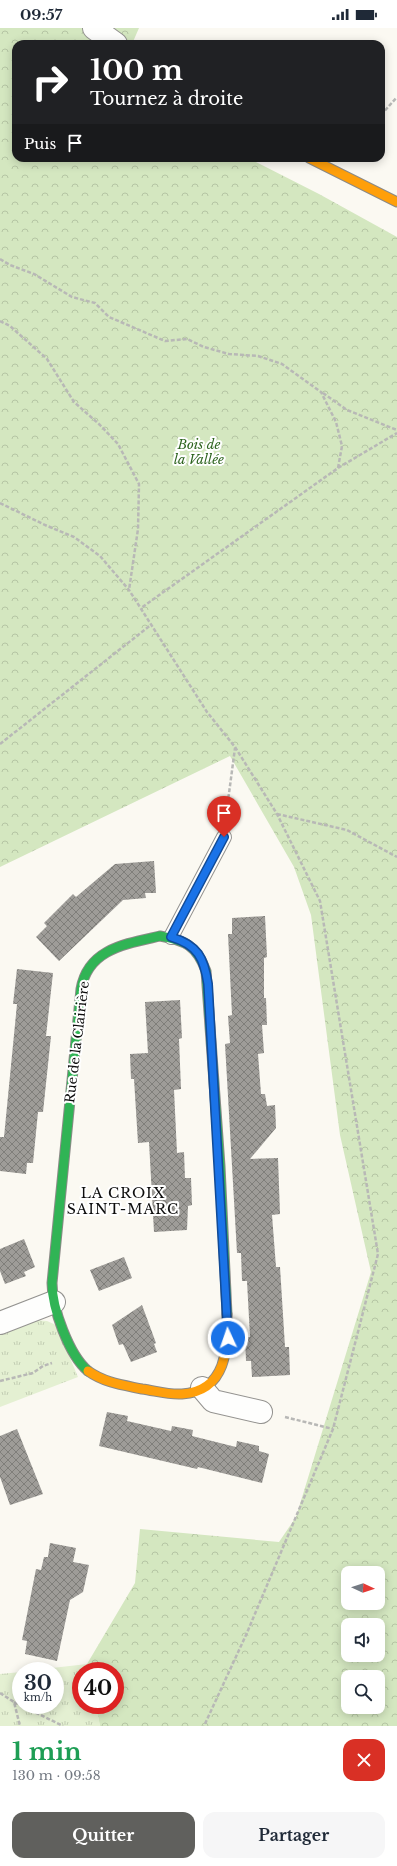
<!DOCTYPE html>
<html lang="fr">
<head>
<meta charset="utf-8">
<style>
	body { margin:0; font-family:"Libre Baskerville",serif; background:#f6f6f7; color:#1f2937; height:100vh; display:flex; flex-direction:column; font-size:15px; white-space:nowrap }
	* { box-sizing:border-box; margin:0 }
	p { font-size:13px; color:#747a83 }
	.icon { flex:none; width:22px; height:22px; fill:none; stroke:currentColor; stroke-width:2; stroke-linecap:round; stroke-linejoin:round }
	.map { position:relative; height:1698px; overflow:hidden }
	.side { display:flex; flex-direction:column; background:#fff; flex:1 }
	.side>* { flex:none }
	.guide { position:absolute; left:12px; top:12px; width:373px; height:122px; border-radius:12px; box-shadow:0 2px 10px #0003; background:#202124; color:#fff; overflow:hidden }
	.needle { width:26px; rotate:93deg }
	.buttons { position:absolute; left:341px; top:1538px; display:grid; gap:8px }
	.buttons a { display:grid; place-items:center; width:44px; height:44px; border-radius:8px; background:#fff; box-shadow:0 2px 10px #0003; font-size:20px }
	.speed { position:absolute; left:12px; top:1634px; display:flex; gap:8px; font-size:20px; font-weight:700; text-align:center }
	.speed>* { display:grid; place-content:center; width:52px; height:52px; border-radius:50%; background:#fff; box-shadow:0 2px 10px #0003; line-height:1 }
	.speed small { font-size:10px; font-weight:400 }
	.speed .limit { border:6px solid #d22; background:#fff; color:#111 }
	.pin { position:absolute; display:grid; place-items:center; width:34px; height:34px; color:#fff; margin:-41px -17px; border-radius:50% 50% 50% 0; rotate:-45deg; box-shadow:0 0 4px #0007 }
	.pin .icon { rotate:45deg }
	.me { position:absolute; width:44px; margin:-22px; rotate:357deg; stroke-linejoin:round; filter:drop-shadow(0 0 3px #0008) }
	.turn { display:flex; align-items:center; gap:14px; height:84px; padding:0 12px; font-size:18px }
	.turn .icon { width:52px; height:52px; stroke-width:2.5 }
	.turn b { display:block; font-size:28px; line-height:34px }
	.then { display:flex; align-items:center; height:38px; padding:0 12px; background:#0003; gap:8px; font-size:15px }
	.round { display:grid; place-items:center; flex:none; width:42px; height:42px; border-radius:12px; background:#f6f6f7 }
	.overview { display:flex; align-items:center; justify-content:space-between; height:68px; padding:0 12px }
	h1 { font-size:24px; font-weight:800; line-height:30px; color:#1e9e55 }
	.cta { display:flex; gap:8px; margin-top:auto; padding:8px 12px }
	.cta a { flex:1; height:46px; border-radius:12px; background:#60605d; color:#fff; font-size:16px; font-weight:800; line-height:46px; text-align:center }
	.cta a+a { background:#f6f6f7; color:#1f2937 }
	.status { display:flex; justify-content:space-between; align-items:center; height:28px; padding:0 20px; background:#fff; direction:ltr }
	.status svg { height:11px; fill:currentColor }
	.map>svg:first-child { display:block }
</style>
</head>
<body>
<div class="status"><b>09:57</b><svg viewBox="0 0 49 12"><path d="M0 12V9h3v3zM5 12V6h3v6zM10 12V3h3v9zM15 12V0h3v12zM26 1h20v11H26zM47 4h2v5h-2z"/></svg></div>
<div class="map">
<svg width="397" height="1698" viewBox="0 0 397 1698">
	<defs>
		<pattern id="grass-tufts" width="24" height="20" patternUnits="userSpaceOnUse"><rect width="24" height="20" fill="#e4f0d2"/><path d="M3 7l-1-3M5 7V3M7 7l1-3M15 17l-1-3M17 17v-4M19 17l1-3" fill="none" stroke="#c2cdb3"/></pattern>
		<pattern id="forest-crowns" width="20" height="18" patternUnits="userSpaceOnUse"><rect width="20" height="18" fill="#d4e7c0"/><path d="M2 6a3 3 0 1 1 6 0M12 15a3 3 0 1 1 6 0" fill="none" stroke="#b5c5a4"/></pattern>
		<pattern id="building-cross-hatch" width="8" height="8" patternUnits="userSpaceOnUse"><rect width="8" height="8" fill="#9e9c98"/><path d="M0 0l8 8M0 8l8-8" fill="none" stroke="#7f7e7a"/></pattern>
	</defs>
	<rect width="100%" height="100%" fill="#fbf9f2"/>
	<!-- grass -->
	<path fill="url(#grass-tufts)" d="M35 1292 47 1293 56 1297 78 1349 0 1379V1305Z
		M87 1636 89 1643H81V1677H96L100 1698H0V1646L21 1644V1677H55V1643H26Z"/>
	<!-- forest -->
	<path fill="url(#forest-crowns)" fill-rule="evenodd" d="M0 0H139L132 16H16V130H248L319 166 397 209V1698H100L96 1677H115V1643H89L87 1636 135 1555 140 1501 279 1514 296 1489 371 1244 340 1107 311 887 294 839 230 728 0 839ZM348 1545H378V1575H348ZM348 1597H378V1627H348ZM348 1649H378V1679H348Z"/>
	<!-- building -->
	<path fill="url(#building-cross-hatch)" d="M154 833 156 865H145L146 870 123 872 59 933 36 909 47 898 44 895 73 866 76 869 115 836Z
		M265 888 267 929 264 930V970H266L267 997H262L264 1025 258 1026 261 1066H265L267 1078 275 1077 276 1100 250 1131 278 1130 280 1186 272 1187 276 1239H280L285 1319H289L290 1347 252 1349 251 1333H246L245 1309H250L247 1253H242L241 1225H237L225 1016 230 1015 228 988 232 987 228 906H232V890Z
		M17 941 53 945 46 1008H51L43 1084H38L33 1135H27L26 1146 0 1143V1109H4L17 976H13Z
		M180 972 182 1010 179 1011 181 1061 174 1062 177 1125 184 1124 185 1150H191L192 1177 188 1178 187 1202 154 1204 149 1114 138 1115 134 1051H131L130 1026 148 1025 145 974Z
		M24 1211 35 1239 24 1244 26 1248 5 1256 0 1243V1221Z
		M124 1229 132 1250 99 1263 90 1242Z
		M142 1277 156 1315 154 1316 157 1324 131 1334 123 1316 119 1317 112 1297Z
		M107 1384 128 1388 127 1393 171 1403 172 1398 193 1402 192 1408 236 1419 237 1413 259 1418V1423L269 1426 262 1455 198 1439 197 1441 99 1418Z
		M17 1401 43 1466 10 1477 0 1449V1408Z
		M50 1515 76 1520 73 1534 89 1537 83 1564 70 1572 57 1633 25 1626 27 1613 22 1612 36 1541 41 1542 44 1529H48Z"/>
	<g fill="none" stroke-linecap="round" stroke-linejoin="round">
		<defs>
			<path id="lane" d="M171 909 224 809"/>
			<path id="street" d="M94 0 116 16
				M0 1295 54 1274
				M202 1360 213 1373 261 1384"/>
			<path id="fast" d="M160 908C185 912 197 918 206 943L220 1138 227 1286
				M88 1343C69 1327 52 1280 52 1255L81 961C88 921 125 916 160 908"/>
			<path id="slow" d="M309 130 397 174
				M88 1343C105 1355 123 1357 142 1361 156 1363 169 1367 182 1366 227 1363 228 1320 227 1286"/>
		</defs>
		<!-- lane casing -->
		<use href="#lane" stroke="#949390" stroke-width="16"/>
		<!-- street casing -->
		<use href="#street" stroke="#949390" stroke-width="24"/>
		<!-- fast casing -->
		<use href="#fast" stroke="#8b8a87" stroke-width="11"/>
		<!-- slow casing -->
		<use href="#slow" stroke="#8b8a87" stroke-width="11"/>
		<!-- path -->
		<path stroke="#b8b8b6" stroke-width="2.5" stroke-dasharray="4 2" stroke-linecap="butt" d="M381 87 397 69
			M0 231 10 237 34 246 72 269 95 275 109 289 165 313 187 311 204 319 229 326 258 328 282 336 321 364 336 394 342 418 338 440 141 580
			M0 293 10 298 47 331 74 374 100 397 118 416 139 456 138 501 129 562
			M323 365 347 382 397 402
			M338 440 397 405
			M0 475 45 497 74 509 100 528 129 562 207 684 235 719 277 786 320 873 378 1226 333 1401 246 1607 204 1698
			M0 716 152 596
			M277 786 347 802 397 829
			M226 788 235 720
			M0 1353 33 1345 43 1338 52 1335
			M285 1389 333 1401
			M0 1665 14 1674 20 1698
			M14 1674 63 1698"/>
		<!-- lane -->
		<use href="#lane" stroke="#fefefd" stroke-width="14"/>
		<!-- street -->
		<use href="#street" stroke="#fefefd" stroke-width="22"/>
		<!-- fast -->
		<use href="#fast" stroke="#30b455" stroke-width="9"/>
		<!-- slow -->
		<use href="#slow" stroke="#ff9f0a" stroke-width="9"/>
	</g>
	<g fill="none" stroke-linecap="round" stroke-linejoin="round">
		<defs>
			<path id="route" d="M224 809 171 909C198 917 204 930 208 956L228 1310"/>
		</defs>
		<!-- route casing -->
		<use href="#route" stroke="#114b97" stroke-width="10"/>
		<!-- route -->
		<use href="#route" stroke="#1a73e8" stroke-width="7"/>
	</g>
	<g text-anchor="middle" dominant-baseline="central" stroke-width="4" stroke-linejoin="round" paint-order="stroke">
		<!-- park labels -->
		<g font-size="13" font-style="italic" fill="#2d641f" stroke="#fff">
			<text x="199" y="416">Bois de<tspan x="199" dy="15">la Vallée</tspan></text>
		</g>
		<!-- street labels -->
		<g font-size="13" fill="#0d0d0d" stroke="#fff">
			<text transform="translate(77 1014) rotate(-83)">Rue de la Clairière</text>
		</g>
		<!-- neighbourhood labels -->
		<g font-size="14" letter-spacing="1" fill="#0d0d0d" stroke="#fff">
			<text x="123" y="1165">LA CROIX<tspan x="123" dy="16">SAINT-MARC</tspan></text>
		</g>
	</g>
</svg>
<div class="buttons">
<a><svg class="needle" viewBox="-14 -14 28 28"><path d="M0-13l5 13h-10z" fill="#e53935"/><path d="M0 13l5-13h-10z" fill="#747a83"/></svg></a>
<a><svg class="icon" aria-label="sound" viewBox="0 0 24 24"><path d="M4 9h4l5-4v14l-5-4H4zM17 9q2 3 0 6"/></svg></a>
<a><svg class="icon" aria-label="search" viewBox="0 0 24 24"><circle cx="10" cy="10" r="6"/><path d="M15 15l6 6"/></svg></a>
</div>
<div class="speed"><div>30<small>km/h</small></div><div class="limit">40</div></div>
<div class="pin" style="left:224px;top:809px;background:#d93025"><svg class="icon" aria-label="arrive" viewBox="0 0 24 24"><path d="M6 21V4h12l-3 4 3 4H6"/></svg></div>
<svg class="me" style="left:228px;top:1310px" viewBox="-20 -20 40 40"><circle r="17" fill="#1a73e8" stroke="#fff" stroke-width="3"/><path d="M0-11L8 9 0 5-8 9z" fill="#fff"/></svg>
<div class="guide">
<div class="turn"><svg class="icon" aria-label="right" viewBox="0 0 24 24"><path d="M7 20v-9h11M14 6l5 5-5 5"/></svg><div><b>100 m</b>Tournez à droite</div></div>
<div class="then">Puis<svg class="icon" aria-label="arrive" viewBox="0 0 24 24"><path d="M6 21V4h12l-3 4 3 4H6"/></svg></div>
</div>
</div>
<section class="side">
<div class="overview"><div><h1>1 min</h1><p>130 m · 09:58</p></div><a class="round" style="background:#d93025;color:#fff"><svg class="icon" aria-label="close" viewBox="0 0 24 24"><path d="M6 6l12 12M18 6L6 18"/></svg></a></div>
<div class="cta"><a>Quitter</a><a>Partager</a></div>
</section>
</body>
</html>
